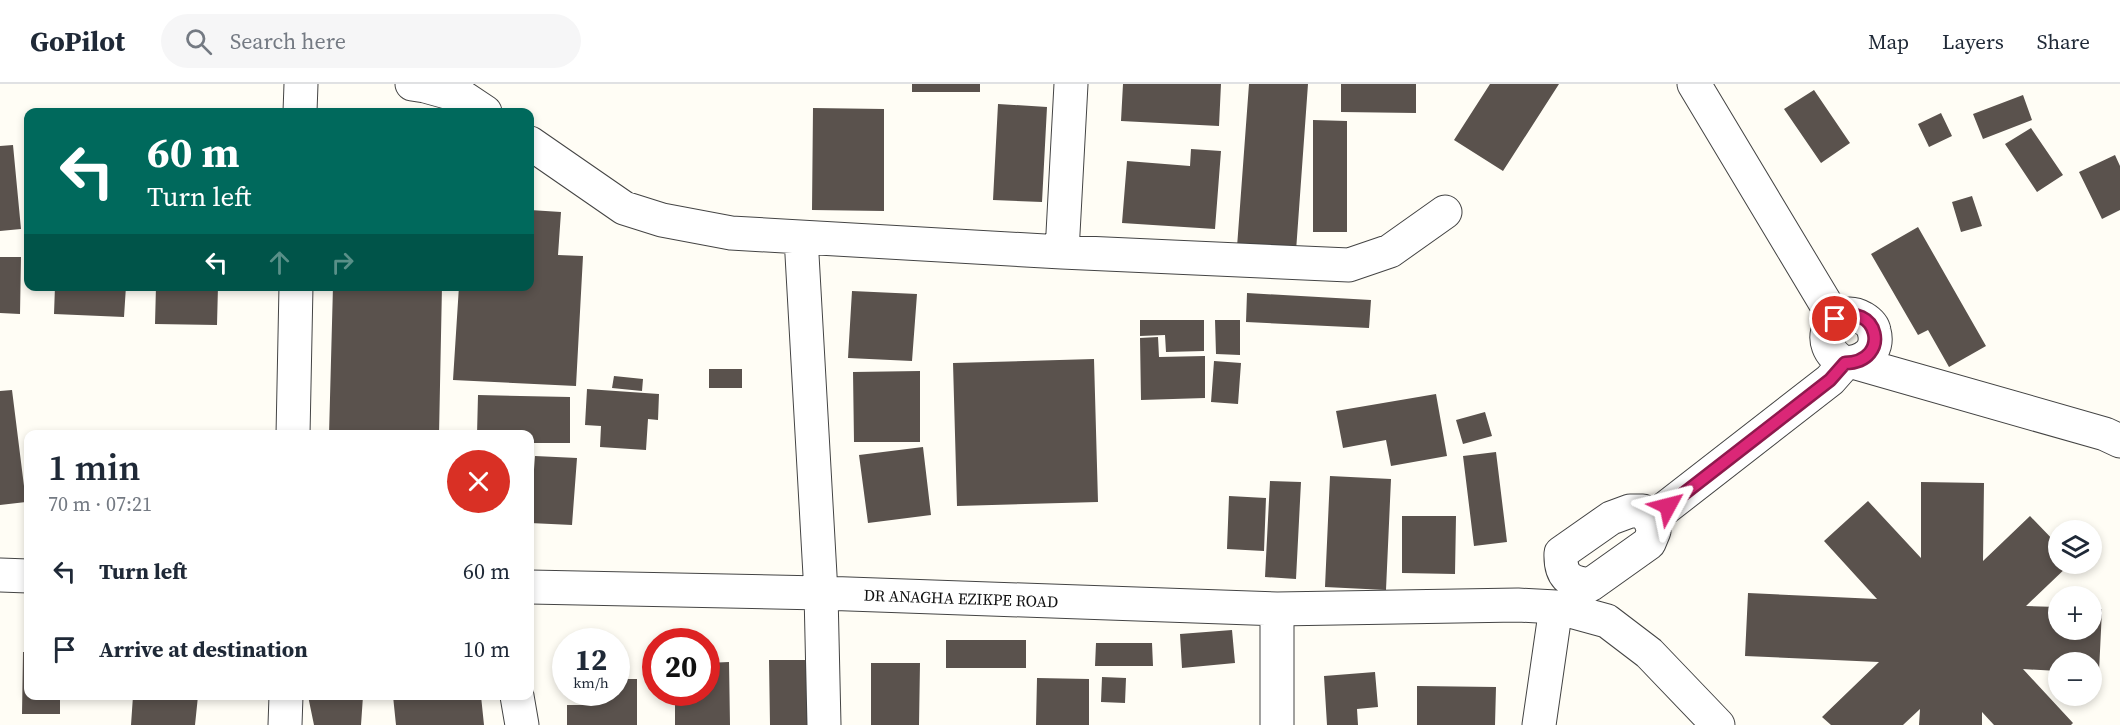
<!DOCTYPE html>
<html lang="en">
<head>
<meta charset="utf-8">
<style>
	body { margin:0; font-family:"Source Serif 4",serif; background:#f6f6f7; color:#1f2937; height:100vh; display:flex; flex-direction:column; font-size:22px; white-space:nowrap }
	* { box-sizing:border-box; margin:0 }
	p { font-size:20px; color:#747a83 }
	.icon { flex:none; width:33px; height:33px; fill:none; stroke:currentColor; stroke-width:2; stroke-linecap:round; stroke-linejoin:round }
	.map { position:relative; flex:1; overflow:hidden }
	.side { position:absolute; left:24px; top:346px; width:510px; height:270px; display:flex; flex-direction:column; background:#fff; border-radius:12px; box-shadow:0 3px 9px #0003 }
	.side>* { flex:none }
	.guide { position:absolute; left:24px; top:24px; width:510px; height:183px; border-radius:12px; box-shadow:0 3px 9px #0003; background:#00695c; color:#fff; overflow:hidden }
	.buttons { position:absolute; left:2048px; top:436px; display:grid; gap:12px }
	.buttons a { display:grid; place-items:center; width:54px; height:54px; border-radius:50%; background:#fff; box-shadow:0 3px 9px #0003; font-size:30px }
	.speed { position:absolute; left:552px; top:544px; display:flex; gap:12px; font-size:30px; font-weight:700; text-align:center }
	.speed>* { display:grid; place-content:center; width:78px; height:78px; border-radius:50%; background:#fff; box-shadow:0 3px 9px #0003; line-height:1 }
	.speed small { font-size:15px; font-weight:400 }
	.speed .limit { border:9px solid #d22; background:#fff; color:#111 }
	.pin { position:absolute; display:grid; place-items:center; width:51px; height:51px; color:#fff; margin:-26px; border:3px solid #fff; border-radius:50%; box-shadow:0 2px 6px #0007 }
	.me { position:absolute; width:66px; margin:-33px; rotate:52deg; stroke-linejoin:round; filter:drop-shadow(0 0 4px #0008) }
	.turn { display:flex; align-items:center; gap:21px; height:126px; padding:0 24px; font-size:27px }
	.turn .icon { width:78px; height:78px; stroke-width:2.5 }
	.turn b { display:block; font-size:42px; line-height:51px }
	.lanes { display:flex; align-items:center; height:57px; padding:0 24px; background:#0003; justify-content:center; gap:30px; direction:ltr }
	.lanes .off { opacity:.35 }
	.round { display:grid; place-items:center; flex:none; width:63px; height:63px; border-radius:32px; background:#f6f6f7 }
	.overview { display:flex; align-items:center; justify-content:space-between; height:102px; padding:0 24px }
	h1 { font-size:36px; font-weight:600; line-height:45px }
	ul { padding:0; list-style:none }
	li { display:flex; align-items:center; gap:18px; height:78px; padding:0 24px }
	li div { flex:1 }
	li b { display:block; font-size:22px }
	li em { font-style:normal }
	header { display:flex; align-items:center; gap:36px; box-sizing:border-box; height:84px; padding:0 30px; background:#fff; border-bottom:2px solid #e0e1e3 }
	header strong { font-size:28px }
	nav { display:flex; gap:33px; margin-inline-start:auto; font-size:21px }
	.search { width:420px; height:54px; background:#f6f6f7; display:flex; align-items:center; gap:15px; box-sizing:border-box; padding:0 21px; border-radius:33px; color:#747a83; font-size:22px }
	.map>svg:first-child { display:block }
</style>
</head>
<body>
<header>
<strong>GoPilot</strong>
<div class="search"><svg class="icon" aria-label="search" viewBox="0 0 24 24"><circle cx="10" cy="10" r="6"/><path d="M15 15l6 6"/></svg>Search here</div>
<nav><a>Map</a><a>Layers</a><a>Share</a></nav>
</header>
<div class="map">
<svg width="2120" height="641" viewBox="0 0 2120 641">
	<rect width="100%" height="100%" fill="#fffdf5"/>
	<!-- building -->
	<path fill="#5a524d" d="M912 0H980V8H912Z
		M1123 0H1221L1219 42 1121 37Z
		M1249 0H1308L1296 167 1237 163Z
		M1341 0H1416V29L1341 28Z
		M1490 0H1559L1503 87 1454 56Z
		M1814 6 1850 59 1821 79 1784 25Z
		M2023 11 2032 36 1983 55 1973 30Z
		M998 20 1047 23 1042 118 993 116Z
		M813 24 884 25V127L812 126Z
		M1941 29 1952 52 1929 63 1918 40Z
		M1313 36 1347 37V148H1313Z
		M2031 44 2063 91 2037 108 2005 60Z
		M13 61 21 145 0 147V62Z
		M1191 65 1221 67 1215 145 1122 139 1127 77 1190 82Z
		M2115 71 2120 82V126L2102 135 2079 88Z
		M1972 112 1982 142 1961 148 1952 118Z
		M530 126 561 128 558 171 583 172 576 302 453 296 459 202H530Z
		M1918 143 1986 262 1949 283 1928 246 1918 251 1871 170Z
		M0 173H21L20 230 0 229Z
		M55 202H126L124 233 54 230Z
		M156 202H218L217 241 155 240Z
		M333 202H442L439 351H329Z
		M852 207 917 210 912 277 848 274Z
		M1247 209 1371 216 1369 244 1246 238Z
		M1140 236H1204V267L1166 268 1165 251 1140 252Z
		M1215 236H1240V271L1216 270Z
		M1158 253 1159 273 1205 272V314L1141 316 1140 254Z
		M1094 275 1098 418 957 422 953 279Z
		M1214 277 1241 279 1238 320 1211 318Z
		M709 285H742V304H709Z
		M920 287V358H854L853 288Z
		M614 292 643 295 642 307 612 304Z
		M587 305 659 310 658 336 648 335 646 366 600 363 601 342 585 341Z
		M12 306 26 418 0 421V307Z
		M1436 310 1447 372 1391 382 1386 356 1343 364 1336 327Z
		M478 311 570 313V359H530V351H477Z
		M1485 328 1492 352 1463 360 1456 336Z
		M923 363 931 431 868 439 859 371Z
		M1496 368 1507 458 1474 462 1463 372Z
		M535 372 577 374 572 441 530 439Z
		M1330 392 1391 395 1386 506 1325 503Z
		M1270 397 1301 398 1296 495 1265 493Z
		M1921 398 1984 399 1983 477 2030 432 2058 461V480H2070L2026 522 2058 523V546H2091V525H2102L2099 588H2091V579H2058V587L2023 585 2073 639 2071 641H1994L1982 628V641H1919L1920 625 1903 641H1831L1822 633 1879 578 1745 572 1748 509 1877 515 1824 457 1868 417 1921 474Z
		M1229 412 1266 414 1264 467 1227 465Z
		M1402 432H1456L1455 490 1402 489Z
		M1232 546 1235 579 1182 584 1180 550Z
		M946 556H1026V584H946Z
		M1096 559H1152L1153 582H1095Z
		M23 568H28V612H60V630H22Z
		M769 576H815L816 641H770Z
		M729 578 730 641H675V609H706V579Z
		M871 579H920L919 641H871Z
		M1375 588 1378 623 1357 625 1358 641H1327L1324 592Z
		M1102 593 1126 594 1125 619 1101 618Z
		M1037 594 1089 595V641H1036Z
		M616 595H637V641H567V621H589V609H616Z
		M1417 602 1496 603 1495 641H1417Z
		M133 612H198L195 641H131Z
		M308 612H363L361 641H314Z
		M393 612H481L484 641H396Z"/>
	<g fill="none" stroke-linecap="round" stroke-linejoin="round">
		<defs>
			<path id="minor" d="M412 0 425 2 461 12 485 28
				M1694 0 1835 235
				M300 28 301 0
				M530 59 624 124 662 136 731 149 1062 168 1349 181 1390 167 1445 128
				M801 153 821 509 824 641
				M1062 168 1071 0
				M1856 279 2105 350 2120 357
				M293 351 296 202
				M1630 427H1643L1650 436 1654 447 1649 459 1590 501C1568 498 1560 492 1561 469L1611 434Z
				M1650 436 1830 296 1845 279C1863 278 1880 268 1874 247 1873 241 1868 237 1863 234 1833 217 1809 261 1845 279
				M0 491 28 492
				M530 503 821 509 1277 525V641
				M1277 525 1518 521 1556 523 1607 537 1649 569 1718 641
				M517 612 522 641
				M285 641 286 612
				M1539 641 1556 523"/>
		</defs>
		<!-- minor casing -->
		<use href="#minor" stroke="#444" stroke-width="35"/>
		<!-- minor -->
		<use href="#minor" stroke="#fff" stroke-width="33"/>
	</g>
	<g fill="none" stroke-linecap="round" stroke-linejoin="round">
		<defs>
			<path id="route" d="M1668 422 1830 296 1845 279C1893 278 1878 215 1835 235"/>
		</defs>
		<!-- route casing -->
		<use href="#route" stroke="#8e194d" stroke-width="15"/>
		<!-- route -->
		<use href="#route" stroke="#db2777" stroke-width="10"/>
	</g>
	<g text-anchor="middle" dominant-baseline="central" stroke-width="6" stroke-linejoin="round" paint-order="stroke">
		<!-- street labels -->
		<g font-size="16" fill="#111" stroke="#fff">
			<text transform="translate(961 514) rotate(2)">DR ANAGHA EZIKPE ROAD</text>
		</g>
	</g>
</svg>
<div class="buttons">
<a><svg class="icon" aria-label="layers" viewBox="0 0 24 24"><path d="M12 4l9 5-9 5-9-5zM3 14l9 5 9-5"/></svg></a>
<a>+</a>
<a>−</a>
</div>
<div class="speed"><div>12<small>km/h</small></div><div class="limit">20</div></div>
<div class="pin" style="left:1835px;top:235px;background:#d93025"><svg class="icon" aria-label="arrive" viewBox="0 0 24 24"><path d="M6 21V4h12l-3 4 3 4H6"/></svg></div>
<svg class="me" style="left:1668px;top:422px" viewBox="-20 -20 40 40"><path d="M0-17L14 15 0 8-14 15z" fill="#db2777" stroke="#fff" stroke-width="4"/></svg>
<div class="guide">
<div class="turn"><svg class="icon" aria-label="left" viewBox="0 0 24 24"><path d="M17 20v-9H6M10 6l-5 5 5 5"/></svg><div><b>60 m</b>Turn left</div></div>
<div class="lanes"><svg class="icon" aria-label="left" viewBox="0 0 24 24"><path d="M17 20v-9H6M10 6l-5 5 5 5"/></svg><svg class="icon off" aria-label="ahead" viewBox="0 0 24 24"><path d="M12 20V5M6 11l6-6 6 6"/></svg><svg class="icon off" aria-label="right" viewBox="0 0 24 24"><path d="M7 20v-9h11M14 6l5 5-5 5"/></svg></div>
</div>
<section class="side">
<div class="overview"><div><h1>1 min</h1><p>70 m · 07:21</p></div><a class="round" style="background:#d93025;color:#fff"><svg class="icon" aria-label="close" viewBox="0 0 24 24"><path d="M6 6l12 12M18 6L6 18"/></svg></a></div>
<ul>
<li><svg class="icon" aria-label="left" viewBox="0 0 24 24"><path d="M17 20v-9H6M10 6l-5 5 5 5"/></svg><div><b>Turn left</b></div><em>60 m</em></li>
<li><svg class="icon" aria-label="arrive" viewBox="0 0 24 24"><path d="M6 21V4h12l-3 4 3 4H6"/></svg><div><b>Arrive at destination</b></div><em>10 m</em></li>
</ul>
</section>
</div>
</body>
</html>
